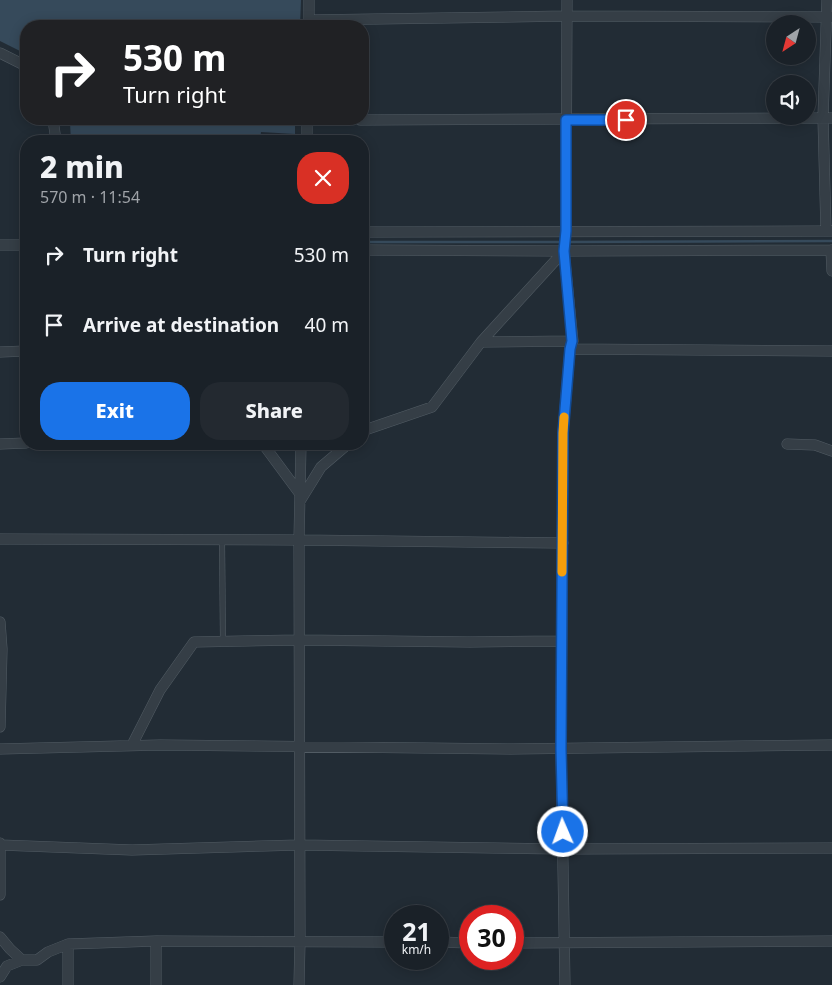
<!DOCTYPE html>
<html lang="en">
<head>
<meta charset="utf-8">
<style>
	body { margin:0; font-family:"Noto Sans",sans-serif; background:#232930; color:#f1f3f6; height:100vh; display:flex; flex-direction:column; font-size:19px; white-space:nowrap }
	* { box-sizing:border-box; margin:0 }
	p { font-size:16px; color:#9fa3a8 }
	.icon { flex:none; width:28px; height:28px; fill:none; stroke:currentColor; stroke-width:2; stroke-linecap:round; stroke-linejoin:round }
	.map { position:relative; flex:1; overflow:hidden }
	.details { position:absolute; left:20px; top:135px; width:349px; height:315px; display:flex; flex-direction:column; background:#1a2128; border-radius:20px; box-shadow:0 2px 12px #0003,0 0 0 1px #383e45 }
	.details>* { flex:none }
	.guide { position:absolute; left:20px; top:20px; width:349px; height:105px; border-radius:20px; box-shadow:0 2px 12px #0003,0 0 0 1px #383e45; background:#202124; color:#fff; overflow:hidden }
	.needle { width:32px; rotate:216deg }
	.buttons { position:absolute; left:766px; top:15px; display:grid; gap:10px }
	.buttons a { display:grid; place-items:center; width:50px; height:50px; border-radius:50%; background:#1a2128; box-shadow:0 2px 12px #0003,0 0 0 1px #383e45; font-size:25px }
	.speed { position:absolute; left:384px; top:905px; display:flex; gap:10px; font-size:25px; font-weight:700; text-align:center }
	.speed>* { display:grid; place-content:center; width:65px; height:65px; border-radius:50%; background:#1a2128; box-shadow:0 2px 12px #0003,0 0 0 1px #383e45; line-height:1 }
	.speed small { font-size:12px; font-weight:400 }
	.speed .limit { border:8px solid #d22; background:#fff; color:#111 }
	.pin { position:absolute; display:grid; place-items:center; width:42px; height:42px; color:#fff; margin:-21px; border:2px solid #fff; border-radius:50%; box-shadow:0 1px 5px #0007 }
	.me { position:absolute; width:55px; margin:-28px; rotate:358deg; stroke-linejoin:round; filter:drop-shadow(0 0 4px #0008) }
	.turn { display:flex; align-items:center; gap:18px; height:105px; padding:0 20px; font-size:22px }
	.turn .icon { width:65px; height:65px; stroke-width:2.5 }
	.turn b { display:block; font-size:35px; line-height:42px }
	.round { display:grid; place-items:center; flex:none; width:52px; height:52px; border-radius:20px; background:#232930 }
	.head { display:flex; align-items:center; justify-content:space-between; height:85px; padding:0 20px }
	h1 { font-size:30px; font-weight:800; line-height:38px }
	.primary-button { display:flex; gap:10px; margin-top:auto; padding:10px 20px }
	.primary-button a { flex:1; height:58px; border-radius:20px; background:#1a73e8; color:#fff; font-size:20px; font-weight:800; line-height:58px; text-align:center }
	.primary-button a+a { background:#232930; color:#f1f3f6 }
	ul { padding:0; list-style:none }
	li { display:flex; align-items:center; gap:15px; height:70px; padding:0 20px }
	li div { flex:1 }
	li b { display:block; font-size:19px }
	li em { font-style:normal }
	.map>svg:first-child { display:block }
</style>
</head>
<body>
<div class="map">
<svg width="832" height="985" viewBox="0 0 832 985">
	<rect width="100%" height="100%" fill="#222c35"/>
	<!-- water -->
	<path fill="#364a5b" d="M0 0H301L300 26H26V54L0 41Z
		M69 119H295V134L261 132 260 141H71L70 123Z"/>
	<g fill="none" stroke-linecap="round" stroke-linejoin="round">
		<!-- stream -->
		<path stroke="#364a5b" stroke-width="2.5" d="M362 242H561
			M566 242 832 241"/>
		<defs>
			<path id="lane" d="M222 541 223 641"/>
			<path id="street" d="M309 20 567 16 832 17
				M309 25V0
				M0 53 26 66
				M53 119 56 141
				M360 120 832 118
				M307 141V119
				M826 231 823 118 827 0
				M362 232 832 231
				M0 245H26
				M362 250 564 251 832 250
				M831 250 832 271
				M481 342 573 341
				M570 349 832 351
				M0 352 26 351
				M362 431 432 407 481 342 564 251
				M0 444 26 443
				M263 444 300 494
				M787 444 815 445 832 451
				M300 501 321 467 348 444
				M0 539 299 540 563 543
				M0 622 2 649 0 727
				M132 745 160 690 194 642 300 640 470 642 561 641
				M0 749 160 745 511 749 832 745
				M0 843V895
				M0 845 132 850 299 845 563 849 832 848
				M0 937 10 949 22 960H37L48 952 68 944 156 941 395 942
				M438 942 470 943
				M512 943 832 941
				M0 977 7 966 22 960
				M68 985V944
				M156 985V941
				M299 985 300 941 299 540 301 444
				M565 985 561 749 563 433 570 349 573 341 564 251 566 231 567 0"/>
		</defs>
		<!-- lane casing -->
		<use href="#lane" stroke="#525c64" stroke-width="6"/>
		<!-- street casing -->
		<use href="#street" stroke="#525c64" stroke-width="11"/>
		<!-- lane -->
		<use href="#lane" stroke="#353e46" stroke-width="5"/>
		<!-- street -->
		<use href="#street" stroke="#353e46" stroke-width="10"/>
	</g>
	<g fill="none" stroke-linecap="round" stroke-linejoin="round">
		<defs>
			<path id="route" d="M563 832 561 749 563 433 570 349 572 341 564 251 566 231V120H626"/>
		</defs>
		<!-- route casing -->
		<use href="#route" stroke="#114b97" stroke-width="12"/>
		<!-- route -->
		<use href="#route" stroke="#1a73e8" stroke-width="9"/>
		<!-- slow -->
		<path stroke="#f59e0b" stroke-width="9" d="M562 572 563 433 564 417"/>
	</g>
</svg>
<div class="buttons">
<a><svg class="needle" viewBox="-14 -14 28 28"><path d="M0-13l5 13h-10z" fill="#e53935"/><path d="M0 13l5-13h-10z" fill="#9fa3a8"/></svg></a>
<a><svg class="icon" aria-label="sound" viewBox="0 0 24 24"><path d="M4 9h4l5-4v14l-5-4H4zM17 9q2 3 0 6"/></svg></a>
</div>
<div class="speed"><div>21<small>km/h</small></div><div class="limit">30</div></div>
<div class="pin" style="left:626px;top:120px;background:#d93025"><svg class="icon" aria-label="arrive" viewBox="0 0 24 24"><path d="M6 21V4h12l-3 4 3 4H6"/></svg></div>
<svg class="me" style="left:563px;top:832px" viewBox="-20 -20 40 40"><circle r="17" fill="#1a73e8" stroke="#fff" stroke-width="3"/><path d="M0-11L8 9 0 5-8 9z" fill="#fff"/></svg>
<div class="guide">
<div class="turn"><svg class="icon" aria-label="right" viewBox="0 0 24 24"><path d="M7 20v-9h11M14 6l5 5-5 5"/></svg><div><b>530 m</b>Turn right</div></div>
</div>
<section class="details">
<div class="head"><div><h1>2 min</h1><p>570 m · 11:54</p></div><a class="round" style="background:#d93025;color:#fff"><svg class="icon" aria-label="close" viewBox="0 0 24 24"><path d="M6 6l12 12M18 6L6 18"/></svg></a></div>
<ul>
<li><svg class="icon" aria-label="right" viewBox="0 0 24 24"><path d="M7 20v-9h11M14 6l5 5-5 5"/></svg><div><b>Turn right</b></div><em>530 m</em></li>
<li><svg class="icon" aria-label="arrive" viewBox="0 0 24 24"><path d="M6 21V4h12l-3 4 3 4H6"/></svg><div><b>Arrive at destination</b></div><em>40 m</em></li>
</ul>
<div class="primary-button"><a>Exit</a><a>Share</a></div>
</section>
</div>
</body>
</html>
